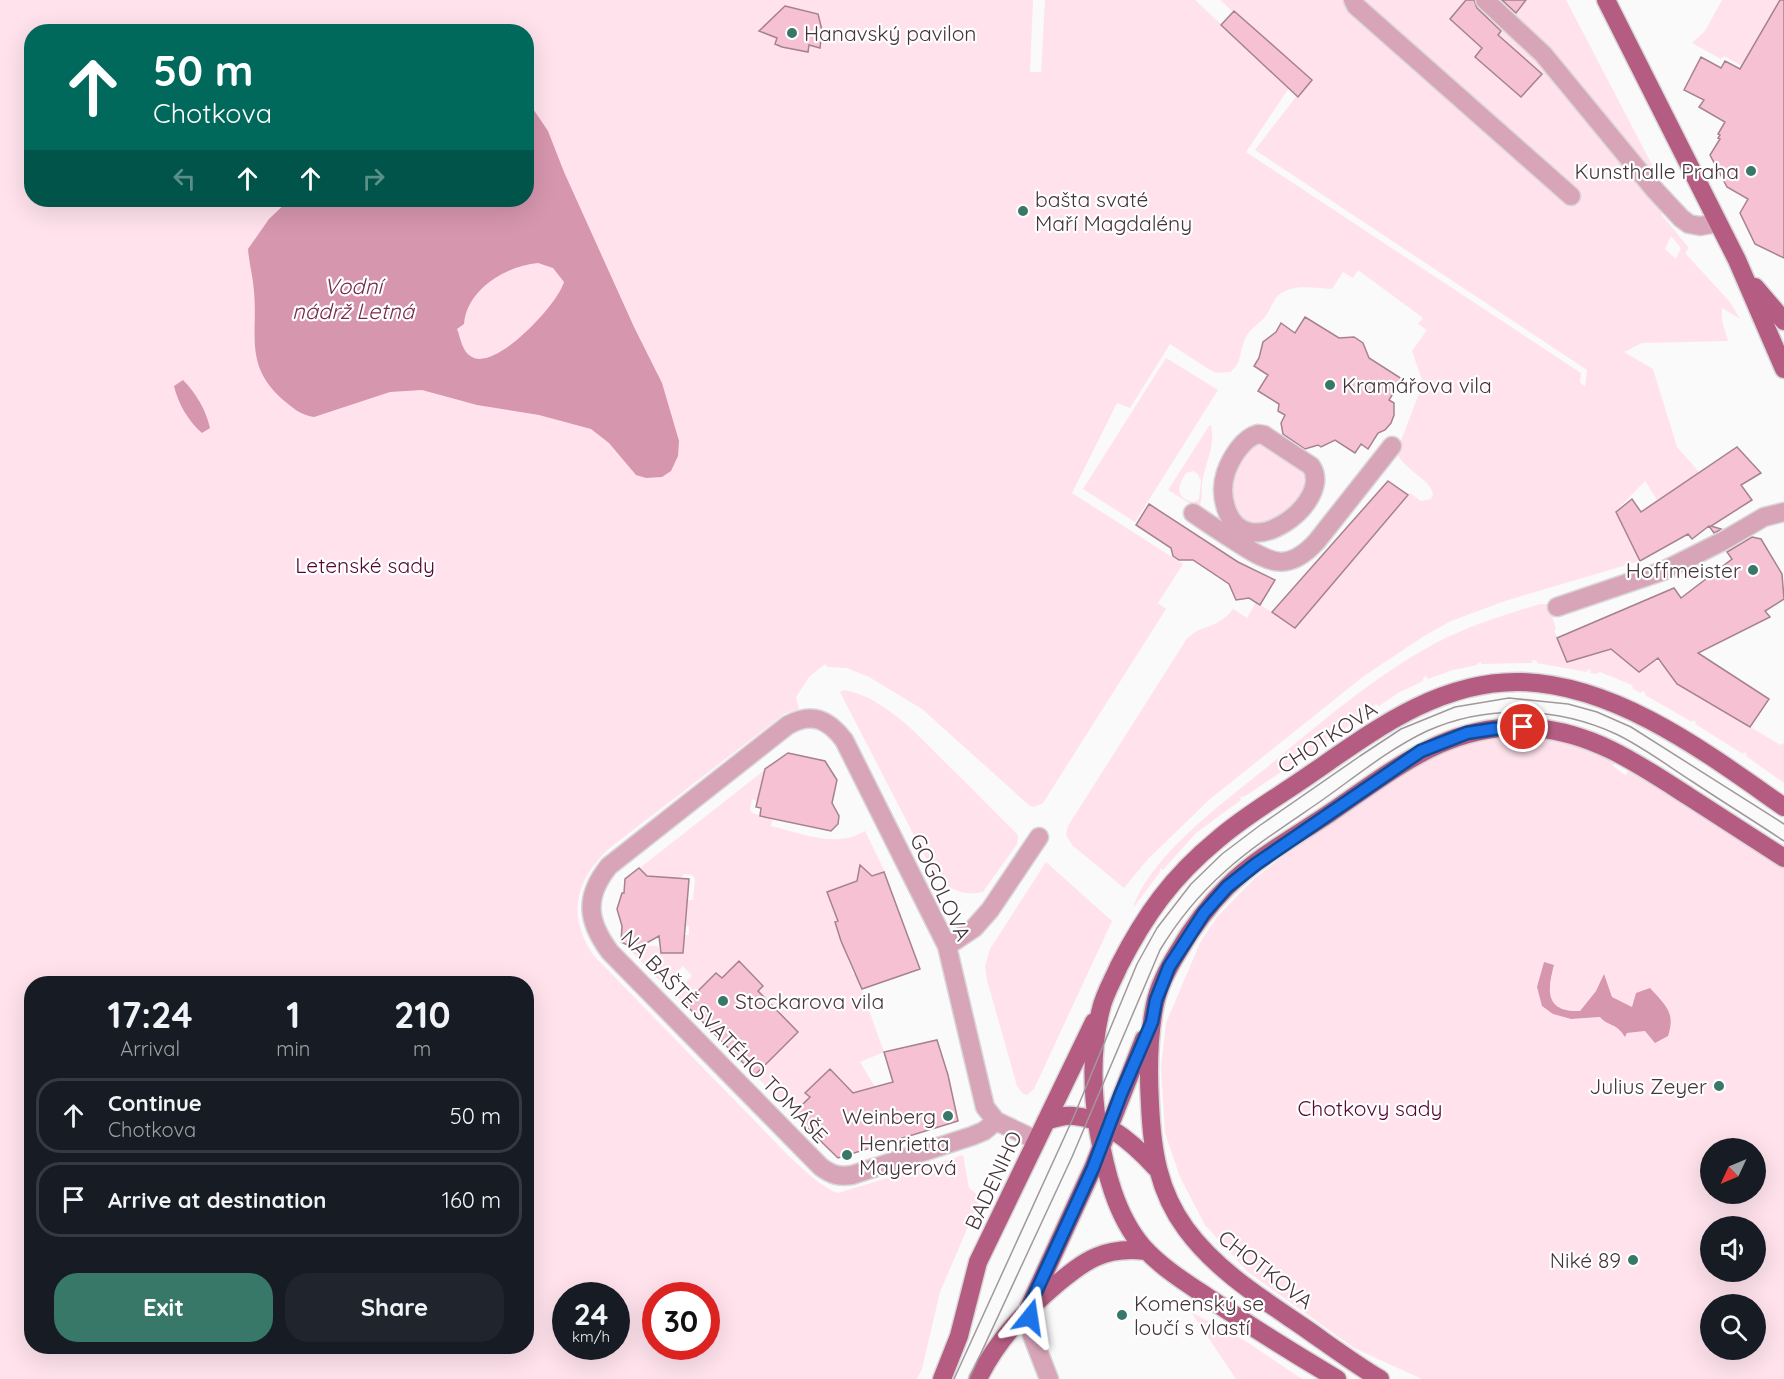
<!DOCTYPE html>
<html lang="en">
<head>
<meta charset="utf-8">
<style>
	body { margin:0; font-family:Quicksand,sans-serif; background:#20242c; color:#f1f3f6; height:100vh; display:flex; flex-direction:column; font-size:22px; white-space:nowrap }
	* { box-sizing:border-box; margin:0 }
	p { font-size:20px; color:#9ea1a6 }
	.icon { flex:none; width:33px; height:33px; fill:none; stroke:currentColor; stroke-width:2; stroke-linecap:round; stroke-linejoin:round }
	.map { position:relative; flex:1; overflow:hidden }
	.details { position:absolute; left:24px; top:976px; width:510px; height:378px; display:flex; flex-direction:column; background:#171b24; border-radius:24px; box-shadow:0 6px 24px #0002 }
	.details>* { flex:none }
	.top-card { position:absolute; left:24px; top:24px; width:510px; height:183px; border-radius:24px; box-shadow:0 6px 24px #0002; background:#00695c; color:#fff; overflow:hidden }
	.needle { width:39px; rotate:226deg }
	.fabs { position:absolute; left:1700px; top:1138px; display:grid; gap:12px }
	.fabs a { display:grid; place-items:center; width:66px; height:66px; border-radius:50%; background:#171b24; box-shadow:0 6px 24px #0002; font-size:30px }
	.speed { position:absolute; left:552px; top:1282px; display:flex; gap:12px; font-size:30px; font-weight:700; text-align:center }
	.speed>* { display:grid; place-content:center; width:78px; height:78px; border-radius:50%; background:#171b24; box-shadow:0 6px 24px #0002; line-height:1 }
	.speed small { font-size:15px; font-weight:400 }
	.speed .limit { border:9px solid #d22; background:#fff; color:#111 }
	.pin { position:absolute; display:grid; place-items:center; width:51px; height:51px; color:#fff; margin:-26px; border:3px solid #fff; border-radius:50%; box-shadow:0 2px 6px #0007 }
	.me { position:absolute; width:66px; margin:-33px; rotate:15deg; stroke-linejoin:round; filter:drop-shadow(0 0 4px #0008) }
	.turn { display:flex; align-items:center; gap:21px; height:126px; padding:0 30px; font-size:27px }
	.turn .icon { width:78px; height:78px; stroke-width:2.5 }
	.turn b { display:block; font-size:42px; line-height:51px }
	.lanes { display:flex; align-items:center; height:57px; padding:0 30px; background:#0003; justify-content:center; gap:30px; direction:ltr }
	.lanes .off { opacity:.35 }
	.eta { display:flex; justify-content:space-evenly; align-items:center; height:102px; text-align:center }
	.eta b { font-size:36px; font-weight:700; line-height:42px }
	.primary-button { display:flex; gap:12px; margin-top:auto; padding:12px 30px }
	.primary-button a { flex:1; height:69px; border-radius:24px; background:#377868; color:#fff; font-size:24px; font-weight:700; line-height:69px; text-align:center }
	.primary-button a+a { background:#20242c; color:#f1f3f6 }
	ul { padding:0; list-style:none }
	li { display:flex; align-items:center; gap:18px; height:75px; margin:0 12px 9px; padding:0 18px; border:3px solid #363941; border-radius:24px }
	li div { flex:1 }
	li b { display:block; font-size:22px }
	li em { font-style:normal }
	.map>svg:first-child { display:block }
</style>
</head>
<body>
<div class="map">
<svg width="1784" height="1379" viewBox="0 0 1784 1379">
	<rect width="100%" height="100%" fill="#fafafa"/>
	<!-- green -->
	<path fill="#ffe2ec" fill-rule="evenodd" d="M0 0H1033L1030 72H1041L1045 0H1195L1289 88 1246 152 1581 373 1580 382 1585 387 1587 370 1255 150 1308 81 1220 0H1518L1523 4 1526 0H1566L1662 184 1660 185 1664 211 1661 214 1689 248 1685 253 1730 302 1740 319 1722 308V321L1728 341 1642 343 1624 352 1653 369 1677 447 1700 473 1657 500 1645 481 1616 511 1640 561 1505 601 1451 621 1424 636 1364 676 1210 799 1148 859 1124 888 1072 845 1066 835 1068 826 1186 640C1201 623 1216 631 1233 609L1247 618 1256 602 1295 627 1410 493 1421 501 1431 499 1433 494C1430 479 1406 471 1398 455L1399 446 1423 383 1412 351 1427 330 1418 324 1423 318 1358 270 1353 278 1343 272 1332 289C1313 288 1288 282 1275 299 1271 306 1268 314 1263 319 1256 326 1249 330 1245 339 1239 352 1242 364 1230 372L1217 373 1210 370 1170 344 1130 408 1117 403 1072 493 1183 564 1158 603 1166 609 1043 803 1034 807 1030 806 922 709 869 677 847 668 827 667 825 664 809 677 796 697 799 709 784 714 611 847C575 879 566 916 594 956 646 1009 697 1062 749 1115 768 1134 814 1186 838 1193L963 1155 969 1188 978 1195 979 1201 940 1292 922 1369 917 1379H0ZM1464 3 1480 46 1450 19ZM32 32H526V200H32ZM1495 33 1542 74 1522 97 1475 57ZM1671 236 1681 248 1676 259 1665 249ZM32 984H526V1347H32ZM566 1296H616V1347H566ZM656 1296H706V1347H656Z
		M1722 0H1781L1784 89 1724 56 1721 59 1692 43 1705 31Z
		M1166 358 1218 390 1135 522 1083 489Z
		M1211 425C1216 445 1205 463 1202 483 1201 491 1203 499 1199 506H1194L1168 490 1209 426ZM1193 471 1198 474 1201 481 1199 499 1194 502C1175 499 1177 486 1186 473Z
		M1262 443 1305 471C1311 493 1284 520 1264 524 1258 526 1250 523 1245 523 1241 516 1235 509 1232 502 1225 483 1242 448 1262 443Z
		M1540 604H1546L1550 608 1556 629 1554 630 1567 662 1611 649 1639 672 1655 660 1663 665 1677 684 1781 745 1784 743V783L1746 756 1747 754 1744 752 1743 754 1695 724 1696 722 1693 720 1692 722 1645 695V692L1642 691 1641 693 1633 689 1632 685 1600 672 1597 674 1590 673 1591 670 1588 669 1587 672 1537 663V661L1533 660 1532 663 1481 664V662L1478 663 1477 665 1453 670 1428 679 1426 676 1423 678V681L1398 693 1379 706 1376 704 1374 706 1375 708 1331 738 1329 736 1327 738V741L1244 797 1243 796 1240 798 1241 800 1196 833 1163 870 1160 868V872L1133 908C1150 856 1224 802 1266 768 1319 724 1373 677 1434 644 1468 626 1504 615 1540 604Z
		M845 690C888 699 921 739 951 768 973 790 994 811 1016 833L1018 836 1017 844 983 892C963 897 947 888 934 874L840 692Z
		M1497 736 1552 737 1617 760 1613 766 1625 775 1630 770 1784 866V1379H1422L1354 1348 1248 1272 1205 1225 1180 1177 1165 1133 1161 1067 1166 1023 1200 943 1217 917 1253 880 1310 834 1419 760 1447 747ZM1554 965C1547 993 1544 1011 1580 1011L1596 991 1604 975 1612 998 1632 1007 1645 1031 1627 1033 1626 1036C1616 1023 1607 1027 1600 1017L1571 1019 1553 1014 1537 987ZM1710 1149H1755V1194H1710ZM1710 1227H1755V1272H1710ZM1710 1305H1755V1350H1710Z
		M771 765 757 801 752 799 750 809 752 813 772 819 771 826C801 833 836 849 865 831L885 872 827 892 838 921 835 923 853 974H856L884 1052 860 1062 875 1087 853 1093 830 1069 805 1092 811 1098 796 1111V1116L755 1075 797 1031 757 992 763 986 739 961 722 978 716 973 691 998 697 1004 690 1010 674 994 692 976 683 966 664 985 625 945 636 949 643 946H657L661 951 675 938H685V935H689V926H686L688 900H693L695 879 692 875 684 874 680 879 647 876 636 871Z
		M1046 862 1112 921 1034 1089 1027 1095 1022 1093 1017 1086 987 980 985 966 990 949Z
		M1191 1312 1247 1342 1302 1379H1236Z"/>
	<!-- water -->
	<path fill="#d696ae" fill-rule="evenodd" d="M527 100 548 131 564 172 634 327 662 383 679 441 678 456 671 471 662 477 646 478 636 475 609 443 591 429 539 415 477 405 422 390 390 392 314 417C300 415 293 408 282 399 244 364 258 336 254 291 253 277 249 263 248 249L269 219 289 200H526ZM538 263 553 268 564 282C558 304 496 371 472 357 462 352 461 339 457 329L464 324C467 289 506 266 538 263Z
		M183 380C196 393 206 410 210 428L202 433C188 421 178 403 174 386Z
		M1544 962 1554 965C1547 991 1545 1012 1580 1011L1596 991 1604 974 1612 997 1632 1007 1636 993 1650 988C1665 1005 1676 1012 1668 1036L1655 1043 1645 1031 1627 1033 1625 1037C1616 1022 1608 1027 1600 1017L1571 1019 1553 1014 1542 1006 1537 987Z"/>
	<!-- building -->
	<path fill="#f7c1d4" stroke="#a5828e" stroke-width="1.5" d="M1466 0H1474L1477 8 1501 31 1498 35 1542 74 1521 97 1475 57 1482 48 1450 19Z
		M1502 0H1526L1516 13Z
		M1780 0H1784V258L1755 244 1740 213 1748 199 1727 187 1710 155 1720 139 1718 138 1720 135 1718 134 1725 122 1699 107 1704 100 1684 90 1701 57 1721 68 1725 61 1740 69Z
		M785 6 818 14 822 30 820 48 809 45 808 52 782 47 775 44 777 38 759 31Z
		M1234 11 1312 80 1298 97 1221 25Z
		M1305 317 1339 338 1354 337 1363 343 1369 358 1402 379 1389 400 1394 403V415L1391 423 1385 430 1378 433 1368 449 1361 444 1355 453 1335 440 1321 447 1318 445 1305 449 1283 434 1281 423 1285 415 1278 411 1279 404 1258 391 1268 375 1254 366 1259 358 1263 342 1276 332 1281 323 1295 333Z
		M1737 447 1761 473 1741 485 1752 500 1711 526 1721 529 1718 531 1714 533 1709 526 1692 539 1688 534 1640 561 1616 512 1632 499 1641 512Z
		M1388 481 1408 495 1295 628 1272 612Z
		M1149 504 1238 562 1275 580 1260 605 1249 598 1236 600 1229 584 1193 560H1179L1173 556 1171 548 1136 525Z
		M1752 537 1761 539 1782 574 1784 599 1765 611 1770 617 1698 653 1769 699 1750 727 1677 684 1658 658 1639 672 1611 649 1567 662 1557 638 1674 588 1681 598 1732 559 1727 552Z
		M788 753 825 761 837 780 832 803 839 816 838 824 831 831 760 816 761 808 756 807 765 769Z
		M860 865 872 876 884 872 920 969 862 989 841 941 835 922 838 921 827 892 857 881Z
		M639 868 647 876 689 879 683 953H661L659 936 636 949 621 942 622 926 617 909 622 893H624L625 879Z
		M739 961 763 986 758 991 798 1032 755 1075 685 1004 716 973 722 978Z
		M937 1040 948 1075 958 1121 838 1158 793 1114 810 1097 805 1093 830 1069 853 1093 893 1082 884 1052Z"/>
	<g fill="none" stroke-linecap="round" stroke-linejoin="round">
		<defs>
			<path id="minor" d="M1353 0 1356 6 1571 196
				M1485 0 1543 54 1654 189 1681 218 1689 224 1700 226 1718 223
				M1258 434 1264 435 1311 466C1335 501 1245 569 1226 508 1222 496 1222 484 1226 472 1231 458 1243 438 1258 434Z
				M1193 513C1209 524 1224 534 1240 544 1271 564 1289 572 1317 541L1392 446
				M1557 607 1663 571 1723 541 1764 517 1784 512
				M947 946 974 928 990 910 1039 837
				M996 1121 984 1131 972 1136 852 1175C839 1177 832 1175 821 1167L610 952C587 921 584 897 609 866L788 725C812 712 828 719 844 740L947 946 985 1107 996 1121 1036 1140
				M1029 1307 1032 1335 1049 1379"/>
			<path id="major" d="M1606 0 1737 260 1784 369
				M1755 287 1784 321
				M1046 1121C1055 1118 1064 1115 1074 1116 1105 1118 1136 1146 1156 1168
				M1029 1307 1093 1168 1144 1039
				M942 1379 959 1336 978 1262 1094 1022
				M978 1379C997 1340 1025 1311 1058 1283 1070 1273 1082 1263 1096 1257 1112 1250 1129 1249 1146 1251
				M1337 1379C1295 1354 1253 1328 1212 1300 1188 1284 1163 1269 1143 1247 1116 1216 1105 1170 1098 1129 1092 1090 1091 1048 1101 1009 1104 995 1113 980 1119 966 1145 915 1172 877 1217 840 1242 818 1271 801 1299 782 1367 736 1435 680 1521 682 1618 685 1708 754 1784 807
				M1380 1379C1353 1363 1328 1344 1302 1326 1261 1298 1216 1270 1186 1229 1158 1191 1152 1150 1150 1104 1148 1070 1148 1037 1155 1004 1159 985 1168 968 1178 952 1192 928 1208 906 1227 887 1257 857 1296 836 1330 813 1395 769 1451 720 1535 728 1594 733 1640 765 1688 796 1720 817 1752 837 1784 858"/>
		</defs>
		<!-- minor casing -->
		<use href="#minor" stroke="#d9d7d8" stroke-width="21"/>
		<!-- major casing -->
		<use href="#major" stroke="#d9d7d8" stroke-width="21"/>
		<!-- minor -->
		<use href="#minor" stroke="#d8a5b8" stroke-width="18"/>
		<!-- major -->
		<use href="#major" stroke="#b45c81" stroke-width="18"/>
		<!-- tram -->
		<path stroke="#a1999c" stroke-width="1.5" d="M954 1379 1074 1116 1137 964 1157 928 1191 884 1222 854 1259 826 1360 756 1401 729 1455 707 1509 698 1568 704 1597 712 1631 727 1784 824
			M969 1379 1072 1157 1160 950C1204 877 1254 847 1321 801 1355 777 1389 749 1427 731 1487 704 1557 707 1616 734 1643 747 1668 766 1693 782 1723 802 1754 821 1784 841"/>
	</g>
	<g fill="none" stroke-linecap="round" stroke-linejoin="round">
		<defs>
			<path id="route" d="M1030 1317 1029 1307 1093 1168 1121 1094 1152 1022 1156 1000 1169 967 1204 913 1227 887 1256 864 1421 751 1467 733 1493 729 1523 727"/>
		</defs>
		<!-- route casing -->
		<use href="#route" stroke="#114b97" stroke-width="15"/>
		<!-- route -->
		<use href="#route" stroke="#1a73e8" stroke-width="10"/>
	</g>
	<!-- markers -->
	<g fill="#377868" stroke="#fff" stroke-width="2">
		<circle cx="792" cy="33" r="6"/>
		<circle cx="1751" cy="171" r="6"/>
		<circle cx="1023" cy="211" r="6"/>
		<circle cx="1330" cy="385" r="6"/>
		<circle cx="1753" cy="570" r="6"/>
		<circle cx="723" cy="1001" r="6"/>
		<circle cx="1719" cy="1086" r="6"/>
		<circle cx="948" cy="1116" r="6"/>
		<circle cx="847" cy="1155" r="6"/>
		<circle cx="1633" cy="1260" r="6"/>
		<circle cx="1122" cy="1315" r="6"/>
	</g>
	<g text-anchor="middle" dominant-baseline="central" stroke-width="4.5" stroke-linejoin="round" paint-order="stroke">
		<!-- poi labels -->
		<g font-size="21" fill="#45353b" stroke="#fff" text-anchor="start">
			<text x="804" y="33">Hanavský pavilon</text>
			<text x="1739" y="171" text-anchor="end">Kunsthalle Praha</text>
			<text x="1035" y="199">bašta svaté<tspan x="1035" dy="24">Maří Magdalény</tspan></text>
			<text x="1342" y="385">Kramářova vila</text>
			<text x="1741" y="570" text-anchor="end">Hoffmeister</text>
			<text x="735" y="1001">Stockarova vila</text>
			<text x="1707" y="1086" text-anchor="end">Julius Zeyer</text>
			<text x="936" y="1116" text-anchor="end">Weinberg</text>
			<text x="859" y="1143">Henrietta<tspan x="859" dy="24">Mayerová</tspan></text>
			<text x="1621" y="1260" text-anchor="end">Niké 89</text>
			<text x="1134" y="1303">Komenský se<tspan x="1134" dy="24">loučí s vlastí</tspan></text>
		</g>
		<!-- park labels -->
		<g font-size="21" fill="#550731" stroke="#fff">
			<text x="365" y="565">Letenské sady</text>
			<text x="1370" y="1108">Chotkovy sady</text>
		</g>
		<!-- street labels -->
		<g font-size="21" fill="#45353b" stroke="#fff">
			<text transform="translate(1327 737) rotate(-33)">CHOTKOVA</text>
			<text transform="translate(941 887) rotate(65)">GOGOLOVA</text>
			<text transform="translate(725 1036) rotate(46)">NA BAŠTĚ SVATÉHO TOMÁŠE</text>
			<text transform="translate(993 1180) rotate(-65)">BADENIHO</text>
			<text transform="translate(1266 1269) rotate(38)">CHOTKOVA</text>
		</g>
		<!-- water labels -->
		<g font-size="22" font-style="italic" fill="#762a4d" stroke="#fff">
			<text x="353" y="286">Vodní<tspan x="353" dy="25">nádrž Letná</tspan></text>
		</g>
	</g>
</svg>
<div class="fabs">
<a><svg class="needle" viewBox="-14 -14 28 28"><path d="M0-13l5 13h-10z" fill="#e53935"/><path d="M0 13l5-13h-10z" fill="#9ea1a6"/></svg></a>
<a><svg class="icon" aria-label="sound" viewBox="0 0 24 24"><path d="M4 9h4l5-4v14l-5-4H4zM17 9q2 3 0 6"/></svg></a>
<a><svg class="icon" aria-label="search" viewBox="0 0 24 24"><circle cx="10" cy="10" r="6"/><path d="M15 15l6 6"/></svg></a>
</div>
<div class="speed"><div>24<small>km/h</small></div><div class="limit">30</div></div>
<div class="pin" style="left:1523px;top:727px;background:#d93025"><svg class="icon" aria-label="arrive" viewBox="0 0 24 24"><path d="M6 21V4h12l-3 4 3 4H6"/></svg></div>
<svg class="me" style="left:1030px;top:1317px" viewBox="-20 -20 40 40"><path d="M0-17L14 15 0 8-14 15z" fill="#1a73e8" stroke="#fff" stroke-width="4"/></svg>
<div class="top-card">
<div class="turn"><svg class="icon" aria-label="ahead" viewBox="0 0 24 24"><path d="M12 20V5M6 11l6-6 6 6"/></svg><div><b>50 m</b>Chotkova</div></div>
<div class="lanes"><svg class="icon off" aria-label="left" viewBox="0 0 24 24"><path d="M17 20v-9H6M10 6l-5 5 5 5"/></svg><svg class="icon" aria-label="ahead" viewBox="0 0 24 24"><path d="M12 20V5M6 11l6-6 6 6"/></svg><svg class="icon" aria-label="ahead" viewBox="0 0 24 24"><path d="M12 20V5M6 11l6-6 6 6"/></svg><svg class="icon off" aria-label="right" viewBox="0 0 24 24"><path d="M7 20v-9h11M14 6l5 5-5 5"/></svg></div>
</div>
<section class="details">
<div class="eta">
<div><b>17:24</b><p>Arrival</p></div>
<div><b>1</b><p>min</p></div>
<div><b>210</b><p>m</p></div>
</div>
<ul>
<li><svg class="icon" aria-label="ahead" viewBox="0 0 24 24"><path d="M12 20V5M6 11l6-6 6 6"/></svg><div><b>Continue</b><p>Chotkova</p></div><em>50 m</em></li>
<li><svg class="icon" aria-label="arrive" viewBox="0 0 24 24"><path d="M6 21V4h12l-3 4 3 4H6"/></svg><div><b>Arrive at destination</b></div><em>160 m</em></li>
</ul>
<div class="primary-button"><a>Exit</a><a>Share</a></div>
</section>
</div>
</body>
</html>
